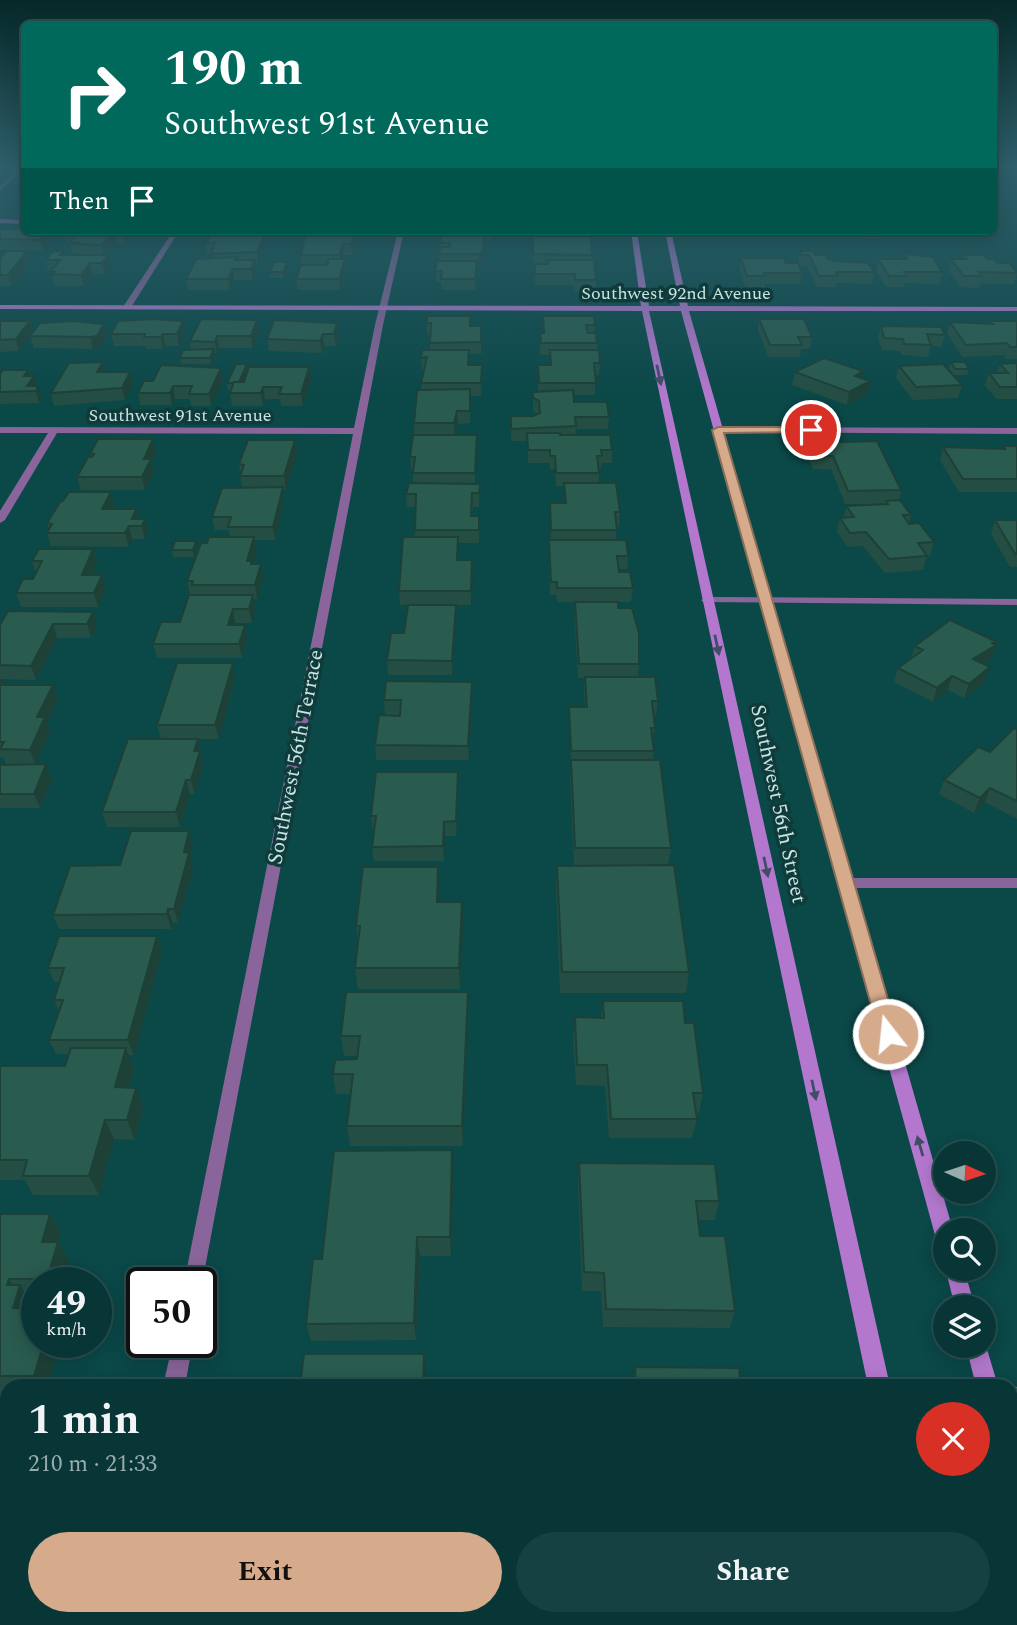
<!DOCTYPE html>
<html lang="en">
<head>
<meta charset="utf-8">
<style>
	body { margin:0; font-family:Spectral,serif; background:#164142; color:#f1f3f6; height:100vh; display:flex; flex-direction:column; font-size:26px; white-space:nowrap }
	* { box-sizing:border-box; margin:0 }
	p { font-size:23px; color:#98abad }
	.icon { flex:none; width:38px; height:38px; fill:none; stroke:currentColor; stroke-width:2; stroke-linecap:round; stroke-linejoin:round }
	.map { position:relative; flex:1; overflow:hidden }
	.side { position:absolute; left:0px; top:1379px; width:1018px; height:247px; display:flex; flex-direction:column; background:#083636; border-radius:21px 21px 0 0; box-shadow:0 4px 18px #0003,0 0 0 2px #295051 }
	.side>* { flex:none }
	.banner { position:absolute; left:21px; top:21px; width:976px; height:214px; border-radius:10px; box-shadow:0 4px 18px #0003,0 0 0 2px #295051; background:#00695c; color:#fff; overflow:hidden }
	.needle { width:46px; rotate:93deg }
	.tools { position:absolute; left:933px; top:1141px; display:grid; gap:14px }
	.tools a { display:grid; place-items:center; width:63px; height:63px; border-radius:50%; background:#083636; box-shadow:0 4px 18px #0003,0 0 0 2px #295051; font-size:35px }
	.speed { position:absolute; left:21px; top:1267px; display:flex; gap:14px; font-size:35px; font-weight:700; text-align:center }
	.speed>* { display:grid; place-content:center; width:91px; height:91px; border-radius:50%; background:#083636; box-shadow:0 4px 18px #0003,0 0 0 2px #295051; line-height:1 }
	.speed small { font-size:18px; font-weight:400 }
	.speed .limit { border:4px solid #111; border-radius:10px; background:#fff; color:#111 }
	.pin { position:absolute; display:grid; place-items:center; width:60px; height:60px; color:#fff; margin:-30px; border:4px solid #fff; border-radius:50%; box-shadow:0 2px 7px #0007 }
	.me { position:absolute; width:77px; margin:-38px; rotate:344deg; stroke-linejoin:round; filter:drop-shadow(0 0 5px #0008) }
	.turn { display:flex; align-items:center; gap:24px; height:147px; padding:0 28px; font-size:32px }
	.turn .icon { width:91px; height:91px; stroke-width:2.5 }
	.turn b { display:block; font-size:49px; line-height:60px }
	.then { display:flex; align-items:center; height:66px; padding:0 28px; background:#0003; gap:14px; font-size:26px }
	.round { display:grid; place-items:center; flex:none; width:74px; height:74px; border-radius:37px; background:#164142 }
	.headline { display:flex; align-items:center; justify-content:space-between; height:119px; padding:0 28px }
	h1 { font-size:42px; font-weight:700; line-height:52px }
	.cta { display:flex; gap:14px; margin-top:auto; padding:14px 28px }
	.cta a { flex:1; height:80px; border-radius:42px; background:#d6ab8b; color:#111; font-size:28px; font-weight:700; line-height:80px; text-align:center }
	.cta a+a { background:#164142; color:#f1f3f6 }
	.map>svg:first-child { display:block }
</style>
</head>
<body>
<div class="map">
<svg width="1017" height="1625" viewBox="0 0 1017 1625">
	<rect width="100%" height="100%" fill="#0b4848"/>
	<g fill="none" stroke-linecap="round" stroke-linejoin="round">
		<!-- street -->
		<path fill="#8a659b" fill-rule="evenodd" d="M19 167 24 169 0 191V186Z
			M0 219 24 220V224L0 223Z
			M173 231H179L130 309H124L123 307Z
			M398 231H404L383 325 201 1289V1283H184L353 434 57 433 5 520 0 523V511L48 433H0V427L354 428 375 325Z
			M718 427 1017 428V434L715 432 713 430Z
			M707 597 1017 599V605L703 602 701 600Z
			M846 878H1017V888H846L841 887 839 883 841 879Z
			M173 1342H193L185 1386H163Z
			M1012 1386 1017 1387V1409L1012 1407Z
			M117 1619H141L140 1625H116Z"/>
		<!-- secondary -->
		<path fill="#b378ce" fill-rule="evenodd" d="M631 231H637L649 306H680L665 231H671L688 306 1017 307V311H689L953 1230H945V1244L938 1241 935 1235 681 311H649L890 1386H868L642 311 0 309V305L641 306Z
			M945 1267 964 1269 975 1307H955Z
			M984 1339 998 1386H976L966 1346H984Z
			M1012 1460 1017 1462V1501L1012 1499Z
			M918 1619H942L944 1625H920Z"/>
	</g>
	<!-- wall -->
	<path fill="#244e44" d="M24 192V211H19L16 201Z
		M0 229 55 236 43 251 0 250Z
		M64 231H130L131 236 126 243H116L104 255 110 266 105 274H93L84 286H55L54 283H53L51 271H48L46 260 64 255H79V253H73L70 243H66L63 233Z
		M226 231H258L256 236 265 246 258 263H255L256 271 253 280H234L230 290H188L186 279 212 258 211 254H207L205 243 226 235Z
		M315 231H360H349L348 235H354L355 246 352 255H344L342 259H345L346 270 340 290H298L296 279 302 265 301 255 315 235Z
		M444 231H491V241H484L483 263 479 265H477L475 290H442L441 282H436L435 271 439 261 441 236H444Z
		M542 231H589V232H581V237L592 255V260L596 280V291H575L574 285H535V265H533V237H551V232H542Z
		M768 231H822V234L769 233Z
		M857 231H882L884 234 883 239H862Z
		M800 251 874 272 872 284 836 283 835 287H817L807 266H800L798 261Z
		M904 254 942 272 940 284 905 283 904 287H886L876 270 878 259H903Z
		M963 255 987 259 1017 273 1014 284H980L979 288 961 287 948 270 951 259H962Z
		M0 258 30 262 11 286H0Z
		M741 258 786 263 802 273 800 284H764V287H745L739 269Z
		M288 268 284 278H270V272Z
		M543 316 595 325 594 333 597 343V350L600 363 599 375H595V395H573L574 402 609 417 608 429H576L575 435 612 450V463H601V469H599V483L620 512 619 526H617L616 540 628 556 627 569H619V572L633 588 631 602H557L556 595H550L549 554V540H551L550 503H565L564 486H556L555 469H550V463H528L527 441H511V416H533L538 414 533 411V392H538V365H550V355H540V333H544Z
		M759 319 812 337 810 349H801L800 357H768L758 330Z
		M257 320 259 331 252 348H219L217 353H215L211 364H181L180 358 191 350 190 341Z
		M274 320 339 335 336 346H324L322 353 269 351 267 339Z
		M0 321H30L33 333 104 324 107 335 99 348 93 349 34 348 30 336 19 351 0 352Z
		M990 321H1017V359H1006L1004 355 962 357 947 333 950 322 989 324Z
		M427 323 481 326V354H469V365L482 377 481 396H470V423L458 424 455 435H477L475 484H480L479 507H473L472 516H479V543H458V560H472L471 605H430H456V619L452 675H388L387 660 404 633 408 605H400L399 591 415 537 416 507H407L406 494 413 483V470H411L410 457 414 435V423L424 370H422L421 358 430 350V335H427Z
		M881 326 945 335 941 347 931 346 928 357 902 355 900 351 882 350 878 338Z
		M185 333 179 346H165L163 349H146V346H114L111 334Z
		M951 362 969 369 967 375H953L962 385 958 398 913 400 896 378 899 366 953 375 949 368Z
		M1017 363V399H997L985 386 989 373H997L1000 364Z
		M309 367 311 379 303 406H281L280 399H265L263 406H232L230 393 231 390H228L227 383 248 371 243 382Z
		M221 368 223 380 211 406H191L190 399H175L172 405H140L138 393 153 381Z
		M28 370 29 376 37 386 42 399 39 403 0 404V374Z
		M105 372H130L133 384 125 400 54 406 51 393Z
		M795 372 862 378 868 393 847 405 792 385Z
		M295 440 297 453 286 490H283L284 501 275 540H255L257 551 252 564 263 578 257 599H253L255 609 252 623H235V625L247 639 242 658H157L153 644 180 622 190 595 187 581 207 543 230 537 229 530H215L212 517 242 488 239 464Z
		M810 443 901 490 899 500 911 515 909 523 934 542 930 556H927L923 570 885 573 863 546 847 547 837 531 840 518 844 517 846 506 885 504H845L831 469H813L808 456Z
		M1003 446H1017V492H959L940 460 943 447 1002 449Z
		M156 452 151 462 154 472 145 490H81L77 477 91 457 90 454Z
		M111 492 114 505 112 509 139 519 148 532 145 539H132L129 547 51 546 47 533 49 529 47 523Z
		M995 520H1017V567H1010L991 534Z
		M197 548 194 557H173L172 550Z
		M32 561 97 563 92 575 106 589 98 607H21L16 593 33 579 36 573Z
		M575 602 618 608 639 664 638 677 658 701 656 715H653L655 728 652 742 654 751 653 760 671 848 668 865 689 972 686 993H560L556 887 557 866H574L570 780 571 763 569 722V707H585L584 691 585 678H578L574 616Z
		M8 611 97 626 91 638H57L36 680 0 679V625Z
		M995 641 994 644 996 645 991 659 983 664 985 681 964 698 948 690 933 702 894 682 898 668 911 658 915 646Z
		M235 677 219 739H198L203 766 195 794H190L180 827H107L102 812 161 739 157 725Z
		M0 681H3L4 685 58 699 47 723 50 732 35 764H6L3 757H0Z
		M472 696 469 760H376L375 745 400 716V715H385L384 700Z
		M1017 729V819L985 802 974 813 939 794 944 780 990 752Z
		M0 765 52 779 40 808H0Z
		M458 786 456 836H445L444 861H374L372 847 374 830 373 831 371 816Z
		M189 831 193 846 190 857 193 867 178 923H173L171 929H59L53 915 120 865Z
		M440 888 439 902 463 923 460 989H358L355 968 358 943 356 926Z
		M157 936 162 951 134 1055H128L134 1069 129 1088 143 1108 135 1140 114 1139 99 1195H33L25 1180H0V1066H65L69 1054H56L49 1040 59 1012 54 1000 60 983 54 982 48 968Z
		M603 1001 685 1023 703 1093 699 1113H696L697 1119 692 1138H609L605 1086 576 1085 573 1038 575 1017 601 1018Z
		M468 1013 463 1146H350L347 1126 351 1094H336L333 1074 357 1059 358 1056H344L341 1036Z
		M452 1150 454 1169 451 1256H420L416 1340 311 1341 306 1324 322 1259Z
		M579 1163 719 1201 715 1220H698L700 1236 735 1311 730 1328 603 1327 601 1291H582L578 1182Z
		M0 1214H50L61 1233 58 1242 69 1260 62 1283H37V1297H27L31 1303 30 1309 60 1342 48 1386H7V1393H0Z
		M635 1367 741 1386H632Z
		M0 1411H7V1484H0Z"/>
	<!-- shaded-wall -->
	<path fill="#1d4037" d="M48 231H54L55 236 43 251 40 240Z
		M125 231H130L131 236 126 243 124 233Z
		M251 231H258L253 242Z
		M114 233 116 243 104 255 101 245Z
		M354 235 355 246 352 255 351 244Z
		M264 236 265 246 258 263 257 252Z
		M484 236 483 263 479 265V254Z
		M343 244 344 255 340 266 339 255Z
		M27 251 30 262 11 286 8 275Z
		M108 255 110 266 105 274 102 263Z
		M345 259 346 270 340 290 339 279Z
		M255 260 256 271 253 280 251 269Z
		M288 262V268L284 278 283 272Z
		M90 263 93 274 84 286 81 275Z
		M233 269 234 280 230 290 228 279Z
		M257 320 259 331 252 348 251 336Z
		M30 321 33 333 19 351 16 339Z
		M183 321 185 333 179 346 177 334Z
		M337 323 339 335 336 346 334 334Z
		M104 324 107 335 99 348 93 349 90 337Z
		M163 334 165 346 163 349 161 337Z
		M323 334 324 346 322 353 320 341Z
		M217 336 219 348 217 353 215 342Z
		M214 349 215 355 211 364 210 358Z
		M103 362 106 375 97 372Z
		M247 364 248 371 239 390 238 383Z
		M309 367 311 379 303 406 301 394Z
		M221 368 223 380 211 406 209 394Z
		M28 370 31 381 34 376 37 388 38 386 42 399 39 403 36 391H28L24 376Z
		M863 371 861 384 855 376Z
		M130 372 133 384 125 400 122 388Z
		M870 381 868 393 847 405 849 392Z
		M173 386 175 399 172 405 170 393Z
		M263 387 265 399 263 406 261 393Z
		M457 411 458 424 455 435 454 423Z
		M477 435V448L475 486V473Z
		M153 439 156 452 151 462 154 472 145 490 142 477 144 459Z
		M295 440 297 453 286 490 284 476Z
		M283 487 284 501 275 540 273 527Z
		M111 492 114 505 106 522 102 509Z
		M136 509 140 522 132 519Z
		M145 519 148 532 145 539 142 526Z
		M129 526 132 539 129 547 125 533Z
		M254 537 257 551 252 565 247 561Z
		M196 541 197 548 194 557 193 550Z
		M93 549 97 563 86 589 82 575Z
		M472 560 473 574 471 605V591Z
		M261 564 263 578 257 599 255 585Z
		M102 575 106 589 98 607 94 593Z
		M253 595 255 609 252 623 249 609Z
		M456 605V619L452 675V661Z
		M233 609 235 623 231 639 228 625Z
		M93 612 97 626 91 638 87 624Z
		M53 624 57 638 36 680 31 666Z
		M245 625 247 639 242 658 239 644Z
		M995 641 993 647 996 645 991 659 968 673 973 659Z
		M233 663 235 677 219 739 215 725Z
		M990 667 985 681 964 698 969 684Z
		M952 676 948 690 933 702 937 688Z
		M472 682V696L469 760 468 746Z
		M53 685 58 699 47 723 50 732 35 764 30 750 37 717Z
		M198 739 203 766 195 794 191 780 194 751Z
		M46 764 52 779 40 808 34 794Z
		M186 780 190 794 180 827 176 812Z
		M990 788 985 802 974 813 980 798Z
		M444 822 445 836 444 861 443 846Z
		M189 831 193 846 190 857 193 867 178 923 174 909 184 852Z
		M438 867 440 888 438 923 437 902Z
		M462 902 463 923 460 989 459 968Z
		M168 909 173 923 171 929 167 914Z
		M157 936 162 951 134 1055 128 1040Z
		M468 992V1013L463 1146 462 1126Z
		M126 1048 134 1069 123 1107 115 1087Z
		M136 1088 143 1108 135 1140 127 1120Z
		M105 1120 114 1139 99 1195 89 1176Z
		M452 1150 454 1169 451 1256 450 1237Z
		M50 1214 61 1233 58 1242 69 1260 62 1283H49L47 1279 42 1242Z
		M417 1237 420 1256 416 1340 414 1323Z
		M9 1279 18 1292 20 1285 31 1303 25 1326 13 1308 7 1285Z
		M44 1342H60L48 1386H41L34 1376Z
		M424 1354 426 1371 425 1386H423Z
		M0 1533 4 1537 0 1553Z"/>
	<!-- building -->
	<path fill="#2a5b4f" stroke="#1d4037" stroke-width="2" d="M24 192V201H16Z
		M22 225H24V231H48L40 240 0 239V229H18Z
		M64 231H125L124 233H114L101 245 77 244 78 243H70L78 233H63Z
		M552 231H580V232Z
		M861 231H882L884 234H863Z
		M213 234 264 236 257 252 211 254 215 243H205Z
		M305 235H354L351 244H343L339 255H301Z
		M441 236H484L483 252 479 254H439L440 247H450V243H440Z
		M533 237H591L592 255 533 254Z
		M6 251H27L8 275H0V258Z
		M53 251H64L60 255H108L102 263H90L81 275 52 274 54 272H50L60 260H46Z
		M800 251H813L815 255H826L828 259 836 261 868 263 874 272H836L838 276H819L809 255H801Z
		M904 254 933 257 942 272H904L907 276H889L878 259H907Z
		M963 255H984L987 259H994L997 263H1009L1017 273 979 272 982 276H964L951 259H967Z
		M237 257 235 260H255L251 269H233L228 279H186L196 259Z
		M741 258H784L786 263H798L802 273H764L765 276H747Z
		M329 259H345L339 279H296L301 265H327Z
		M548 260H594L596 280H575V274H535V264H548Z
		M437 261H477L475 279H441L442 271H435Z
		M274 262H288L283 272H270Z
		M427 316H470V326H481V342L430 343 431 323H427Z
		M543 316H594L595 325H586L588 333H596L597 343H541L540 333H544Z
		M153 319 183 321 177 334H163L161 337H144L145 334H111L118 321Z
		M201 319 257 320 251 336H217L215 342 190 341Z
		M759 319H804L812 337H798L802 345H770Z
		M274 320 337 323 334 334H323L320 341 267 339Z
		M0 321H30L16 339 0 340Z
		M74 321 104 324 97 336 90 337 30 336 40 323Z
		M990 321H1017V347H1010L1007 343 966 345 950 322 993 324Z
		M881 326 941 327 945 335 927 334 931 345 904 344 903 339 884 338Z
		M214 349 210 358H180L183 350Z
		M422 350H469L468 365H482L481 383H421L427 357 421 358Z
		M550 350H599L600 363H594L596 383H539L538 365H551Z
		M824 358 863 371 855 376 870 381 849 392 795 372Z
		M103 362 97 372H130L122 388 51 393 69 363Z
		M951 362H965L969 369H955Z
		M1017 363V387H1000L989 373H1008L1000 364Z
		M236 364H247L239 382H234L233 383H227Z
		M943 364 962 385 916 387 899 366Z
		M161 365 221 368 209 394H189L192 386H173L170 393H138L144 381H153Z
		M249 367H309L301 394H279L282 387H263L261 393H230L234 382H244Z
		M3 370H28L24 376H34L27 386H38L36 391 0 392V374Z
		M470 389V411H457L454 423H414L417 390Z
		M573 390 574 402H607L609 417H575L576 426 511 429V416H533L540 413 539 401 533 398V392Z
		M527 433H560V435H610L612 450H601L602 456H597L599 473H556L555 456H550V450H528Z
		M413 435H477L475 473H413L415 457H410Z
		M98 439H153L144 459H151L142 477H77L88 457H92L94 454H90Z
		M248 440H295L284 476H240L244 465 239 464Z
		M877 441 901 490 848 491 833 456H815L810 443Z
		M1003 446H1017V479H963L943 447 1005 449Z
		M409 483 480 484 479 493H472L471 516H479V530H415L416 494H406Z
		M564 483H616L620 512H615L617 530H551L550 503H566Z
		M283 487 273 527H228L231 517H212L222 488Z
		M69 492H111L102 509H136L132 519H145L142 526H129L125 533H47L52 524 47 523 60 502 63 501Z
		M900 500 911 515H903L909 524 919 523 934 542 918 543 927 556 889 559 866 532 850 533 840 518 854 517 846 506 888 504 886 501Z
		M995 520H1017V554H1015Z
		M209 537H254L247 561H251V564H261L255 585H192L193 581H187L201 543H207Z
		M403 537H458L457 560H472L471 591H399Z
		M549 540H626L628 556H617L619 572H630L633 588H557V582H551Z
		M175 541H196L193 550H172Z
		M39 549H93L82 575H102L94 593H16L23 579H33L42 561H32Z
		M189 595H253L249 609H233L228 625H245L239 644H153L161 622H180Z
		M575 602H618V608H632L639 633V664H579Z
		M408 605H456L452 661 387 660 391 633H404Z
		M8 611 93 612 87 624H53L31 666 0 665V625Z
		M950 620 995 641 992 643 996 645 973 659 990 667 969 684 952 676 937 688 898 668 923 650 915 646Z
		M177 663H233L215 725H157Z
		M585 677H655L658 701H652L655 728H651L654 751H571L569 707H587Z
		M0 681H3L1 685H53L37 717H45L30 750 0 749 4 742H0Z
		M386 681 472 682 468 746 375 745 379 715 400 716 401 700H384Z
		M1014 728 1017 729V801L990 788 980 798 944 780 978 747 990 752Z
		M128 739H198L194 751H200L191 780H186L176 812H102Z
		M571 760H660L671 848H575Z
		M46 764 34 794H0V765Z
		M376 772H458L456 821 444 822 443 846 372 847 376 816H371Z
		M131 831H189L184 852 189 853 174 909H168L167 914 53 915 70 866 120 865Z
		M674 865 689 972H562L557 866Z
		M363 867H438L437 902H462L459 968H355L360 926H356Z
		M59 936H157L128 1040H49L63 1000H54L64 968H48Z
		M346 992H468L462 1126H347L353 1074H333L335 1060 357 1059 360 1036H341Z
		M603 1001H683L685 1023H694L703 1093H693L697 1119H611L607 1065H577L575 1017 604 1018Z
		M71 1048H126L115 1087 136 1088 127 1120H105L89 1176H23L27 1160H0V1066H65Z
		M452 1150 450 1237H417L414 1323 306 1324 313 1259H322L334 1151Z
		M579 1163 715 1164 719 1201H696L700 1236H725L735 1311 606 1309 604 1273 584 1272Z
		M0 1214H50L42 1242H58L47 1279H9L7 1285H20L13 1308 37 1309V1342H44L34 1376H0Z
		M304 1354H424L423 1386H300Z
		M635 1367 739 1368 741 1386H636Z
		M0 1411H7V1468H0Z
		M397 1623V1625H273V1624Z"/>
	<!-- one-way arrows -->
	<defs><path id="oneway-solid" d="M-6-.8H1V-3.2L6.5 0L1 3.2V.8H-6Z" transform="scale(1.75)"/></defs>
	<g fill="#414d67">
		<use href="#oneway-solid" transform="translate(659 375) rotate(78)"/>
		<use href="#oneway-solid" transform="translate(717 645) rotate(78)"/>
		<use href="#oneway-solid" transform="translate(766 867) rotate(78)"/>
		<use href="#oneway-solid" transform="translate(814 1090) rotate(78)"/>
		<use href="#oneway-solid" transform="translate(920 1146) rotate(-106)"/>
	</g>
	<!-- sky -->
	<linearGradient id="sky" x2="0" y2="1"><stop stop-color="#062828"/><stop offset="0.42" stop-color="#2e5e6a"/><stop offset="1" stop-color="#2e5e6a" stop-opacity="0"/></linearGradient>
	<rect width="1017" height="395" fill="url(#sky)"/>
	<!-- route -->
	<path fill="#d6ab8b" stroke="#8b6f5a" stroke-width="2" d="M811 427 816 430 815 432 724 433 898 1034 895 1039 888 1042 882 1039 879 1034 712 430 718 427Z"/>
	<g text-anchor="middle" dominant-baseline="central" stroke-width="7" stroke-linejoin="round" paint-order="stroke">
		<!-- far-street labels -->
		<g font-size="18" fill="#c8e4e3" stroke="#103b3b">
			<text x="676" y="293">Southwest 92nd Avenue</text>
			<text x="180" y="415">Southwest 91st Avenue</text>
		</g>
		<!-- street labels -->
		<g font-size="21" fill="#c8e4e3" stroke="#103b3b">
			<text transform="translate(296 757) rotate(-79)">Southwest 56th Terrace</text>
			<text transform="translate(778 804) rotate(78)">Southwest 56th Street</text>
		</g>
	</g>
</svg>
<div class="tools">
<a><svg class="needle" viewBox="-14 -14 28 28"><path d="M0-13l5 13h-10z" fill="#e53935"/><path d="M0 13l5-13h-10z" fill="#98abad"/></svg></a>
<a><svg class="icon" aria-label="search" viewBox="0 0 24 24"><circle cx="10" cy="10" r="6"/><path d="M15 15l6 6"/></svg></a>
<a><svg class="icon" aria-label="layers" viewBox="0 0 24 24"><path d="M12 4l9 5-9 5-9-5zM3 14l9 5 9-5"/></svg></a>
</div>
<div class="speed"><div>49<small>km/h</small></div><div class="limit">50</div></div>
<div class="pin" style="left:811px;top:430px;background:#d93025"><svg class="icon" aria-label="arrive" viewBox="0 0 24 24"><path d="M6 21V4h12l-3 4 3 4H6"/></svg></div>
<svg class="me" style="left:888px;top:1034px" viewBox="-20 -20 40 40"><circle r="17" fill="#d6ab8b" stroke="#fff" stroke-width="3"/><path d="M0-11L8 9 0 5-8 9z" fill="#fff"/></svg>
<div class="banner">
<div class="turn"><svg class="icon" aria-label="right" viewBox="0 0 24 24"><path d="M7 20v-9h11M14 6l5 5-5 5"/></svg><div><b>190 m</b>Southwest 91st Avenue</div></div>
<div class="then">Then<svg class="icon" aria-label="arrive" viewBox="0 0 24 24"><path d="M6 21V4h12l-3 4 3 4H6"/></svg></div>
</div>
<section class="side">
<div class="headline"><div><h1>1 min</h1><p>210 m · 21:33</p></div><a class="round" style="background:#d93025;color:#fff"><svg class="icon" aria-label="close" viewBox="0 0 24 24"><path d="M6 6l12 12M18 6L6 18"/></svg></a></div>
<div class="cta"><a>Exit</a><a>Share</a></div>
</section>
</div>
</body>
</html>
